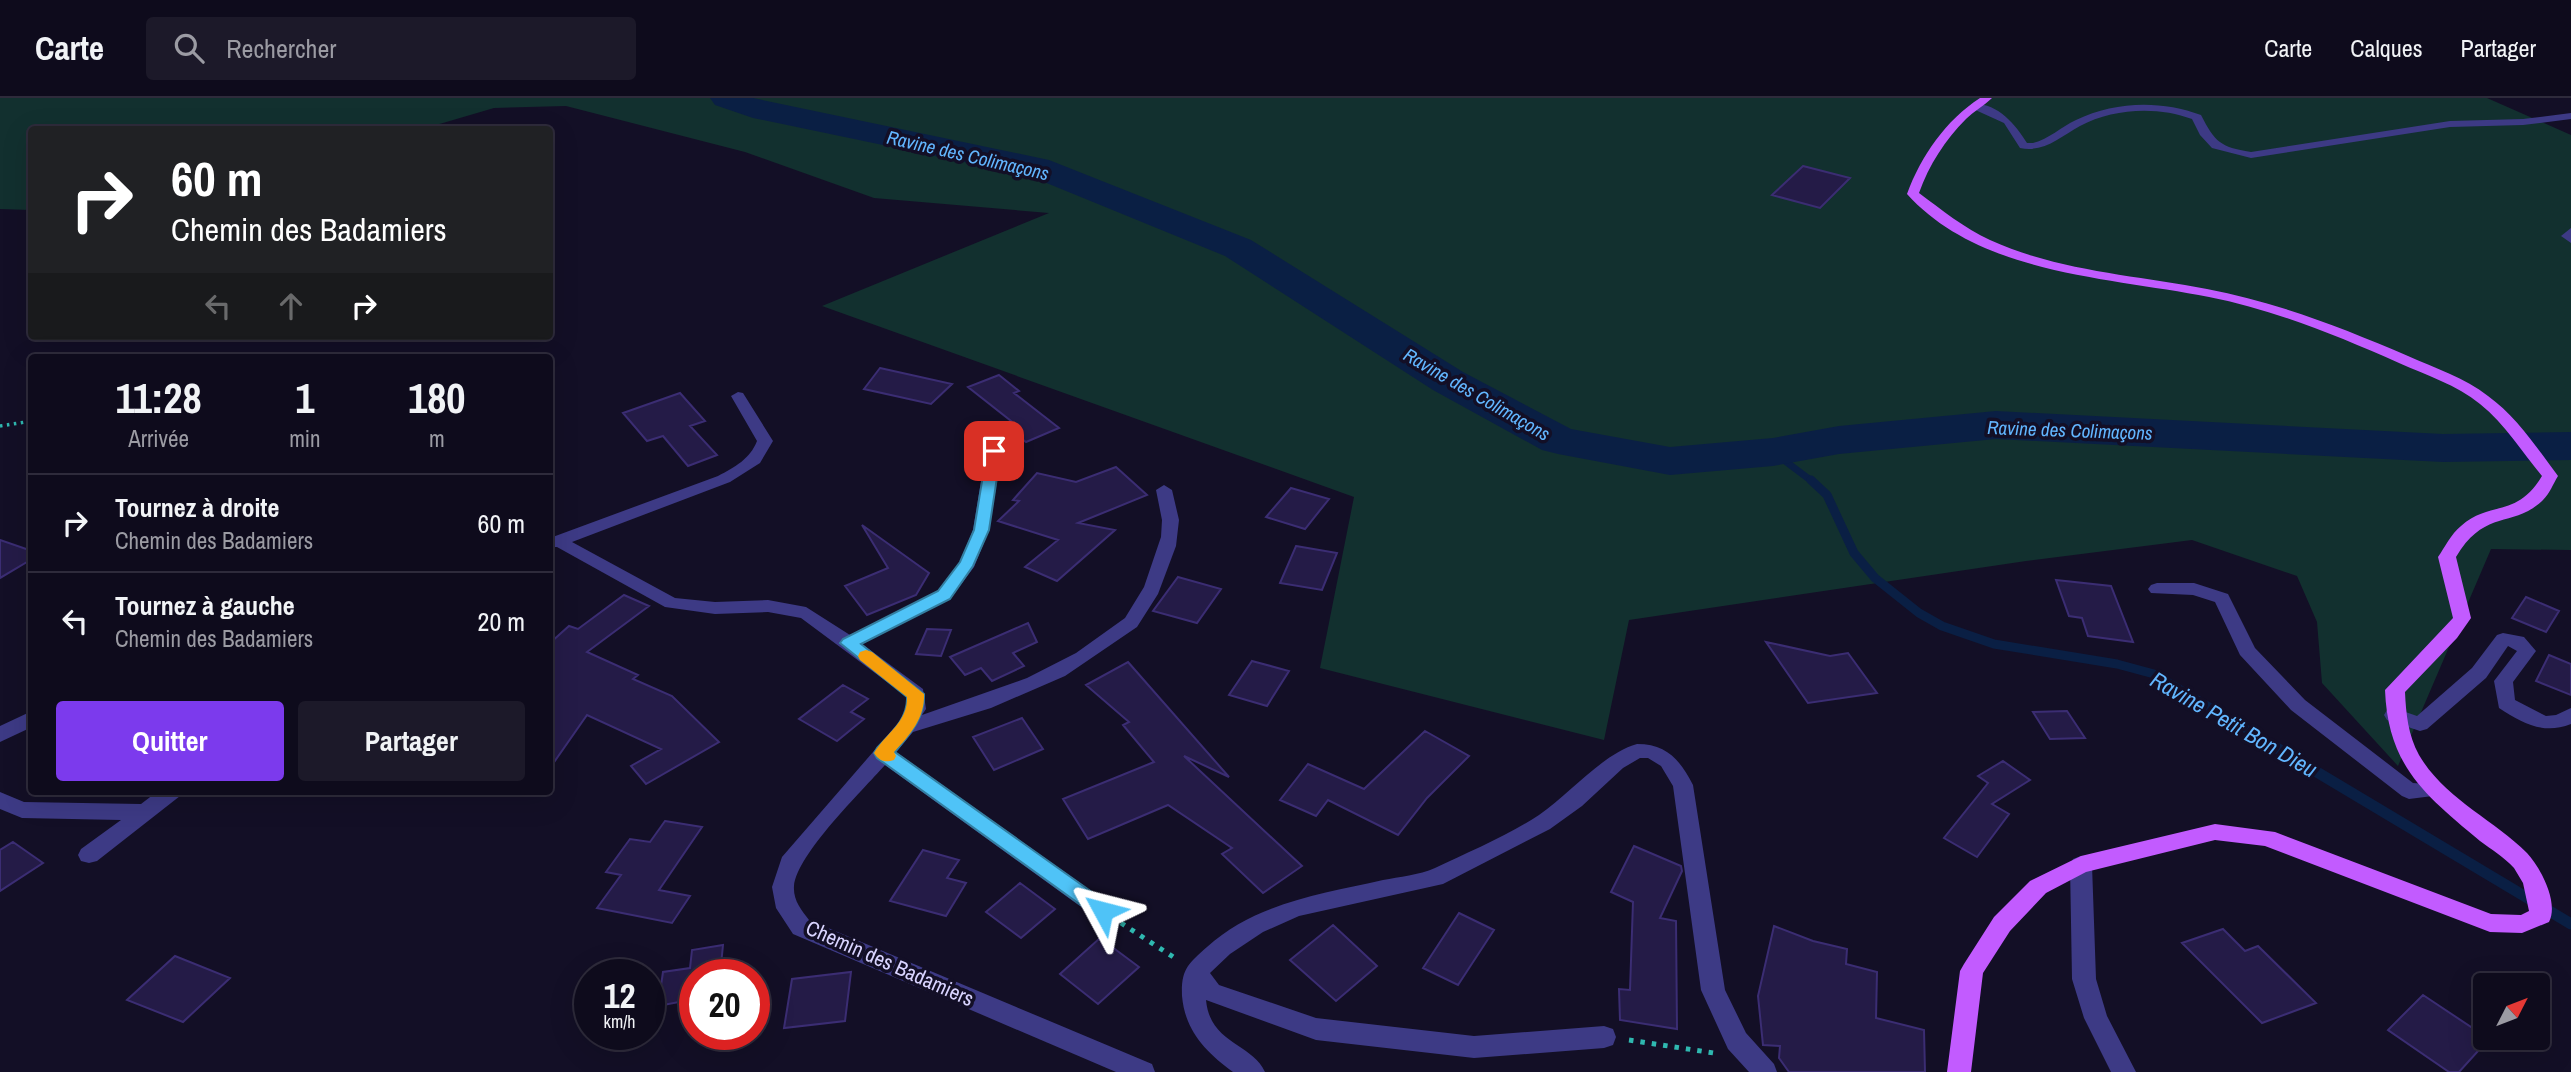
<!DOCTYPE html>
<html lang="fr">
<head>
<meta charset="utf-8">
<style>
	body { margin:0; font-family:"Archivo Narrow",sans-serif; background:#1c1929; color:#f1f3f6; height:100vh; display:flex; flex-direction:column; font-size:26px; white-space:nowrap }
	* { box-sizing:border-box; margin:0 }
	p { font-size:23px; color:#9b9ba3 }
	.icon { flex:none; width:38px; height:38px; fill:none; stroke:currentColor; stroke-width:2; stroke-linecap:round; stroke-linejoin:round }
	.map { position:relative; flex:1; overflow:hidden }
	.drawer { position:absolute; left:28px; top:256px; width:525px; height:441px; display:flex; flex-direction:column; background:#0e0b1c; border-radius:7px; box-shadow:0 7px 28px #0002,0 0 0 2px #2e2b3b }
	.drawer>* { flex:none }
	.guide { position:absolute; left:28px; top:28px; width:525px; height:214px; border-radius:7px; box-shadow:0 7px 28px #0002,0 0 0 2px #2e2b3b; background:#202124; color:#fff; overflow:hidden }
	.needle { width:46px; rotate:48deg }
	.controls { position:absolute; left:2473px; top:875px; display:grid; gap:14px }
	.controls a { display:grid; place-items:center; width:77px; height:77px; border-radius:7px; background:#0e0b1c; box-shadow:0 7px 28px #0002,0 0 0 2px #2e2b3b; font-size:35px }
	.speed { position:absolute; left:574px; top:861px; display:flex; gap:14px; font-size:35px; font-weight:700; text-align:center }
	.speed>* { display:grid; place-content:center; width:91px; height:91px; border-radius:50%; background:#0e0b1c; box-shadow:0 7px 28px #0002,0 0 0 2px #2e2b3b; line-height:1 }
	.speed small { font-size:18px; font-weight:400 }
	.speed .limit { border:10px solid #d22; background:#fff; color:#111 }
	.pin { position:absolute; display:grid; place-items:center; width:60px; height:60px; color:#fff; margin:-30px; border-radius:14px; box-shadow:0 4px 10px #0006 }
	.me { position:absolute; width:77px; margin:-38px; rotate:308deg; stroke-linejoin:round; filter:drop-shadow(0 0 5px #0008) }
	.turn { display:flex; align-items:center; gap:24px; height:147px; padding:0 28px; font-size:32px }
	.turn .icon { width:91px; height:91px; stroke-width:2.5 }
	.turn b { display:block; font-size:49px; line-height:60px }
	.lanes { display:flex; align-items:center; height:66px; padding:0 28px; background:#0003; justify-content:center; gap:35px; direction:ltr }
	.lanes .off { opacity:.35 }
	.eta { display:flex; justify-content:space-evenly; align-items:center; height:119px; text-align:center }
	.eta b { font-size:42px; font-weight:700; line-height:49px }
	.action { display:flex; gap:14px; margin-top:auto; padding:14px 28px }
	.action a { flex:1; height:80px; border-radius:7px; background:#7c3aed; color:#fff; font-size:28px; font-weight:700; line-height:80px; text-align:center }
	.action a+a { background:#1c1929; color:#f1f3f6 }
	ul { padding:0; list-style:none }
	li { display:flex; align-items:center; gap:21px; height:98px; padding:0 28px; border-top:2px solid #2e2b3b }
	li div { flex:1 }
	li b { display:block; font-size:26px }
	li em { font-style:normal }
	header { display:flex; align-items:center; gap:42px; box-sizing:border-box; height:98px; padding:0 35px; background:#0e0b1c; border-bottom:2px solid #2e2b3b }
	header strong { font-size:33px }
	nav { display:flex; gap:38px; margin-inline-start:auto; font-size:24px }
	.search { width:490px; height:63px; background:#1c1929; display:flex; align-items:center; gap:18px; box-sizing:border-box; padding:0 24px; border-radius:7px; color:#9b9ba3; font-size:26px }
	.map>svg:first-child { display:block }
</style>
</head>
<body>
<header>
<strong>Carte</strong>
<div class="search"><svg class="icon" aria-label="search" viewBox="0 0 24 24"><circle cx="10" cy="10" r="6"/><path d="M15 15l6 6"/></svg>Rechercher</div>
<nav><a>Carte</a><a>Calques</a><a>Partager</a></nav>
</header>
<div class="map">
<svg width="2571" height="974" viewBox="0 0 2571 974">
	<rect width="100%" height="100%" fill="#130f26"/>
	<!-- green -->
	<path fill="#12302f" d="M0 0H2487L2571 37V452L2491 451 2398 668 2322 585 2317 524 2297 478 2192 442 2026 463 1629 522 1604 642 1320 570 1354 399 822 208 1049 115 874 100 745 54 566 8 494 10 419 32H32L31 112 0 111Z"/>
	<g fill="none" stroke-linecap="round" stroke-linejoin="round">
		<!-- stream-far2 -->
		<path stroke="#0a1f44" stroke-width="7" d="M1773 354 1813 384"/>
		<!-- stream-far1 -->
		<path stroke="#0a1f44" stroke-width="9" d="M1811 382 1827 397 1854 455 1875 480 1919 515 1942 528 1994 546 2117 566 2154 576 2273 647"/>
		<!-- stream -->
		<path stroke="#0a1f44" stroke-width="11" d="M2270 646 2571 826"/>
		<!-- river -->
		<path fill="#0a1f44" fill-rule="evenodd" d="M710 0H753L1049 62 1251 142 1463 274 1571 331 1670 349 1773 340 1839 328 1996 313 2443 336 2571 334V362L2443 364 1996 341 1839 356 1773 368 1670 377 1558 356 1542 352 1433 292 1225 158 1027 77 753 20 715 7Z"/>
	</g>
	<!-- building -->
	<path fill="#241b47" stroke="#3b2d73" stroke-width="2" d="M1803 68 1850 80 1820 110 1772 97Z
		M880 270 952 286 931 306 864 291Z
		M999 277 1019 293 1014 295 1059 330 1026 344 1003 326 1011 323 968 289Z
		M680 295 705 323 690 328 717 357 688 368 663 338 647 343 623 315Z
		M1116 369 1147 397 1078 425 1115 432 1057 483 1025 469 1058 442 998 423 1019 403 1013 402 1037 375 1076 384Z
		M1291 390 1329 401 1305 431 1266 419Z
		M862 427 929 475 916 497 867 517 845 488 888 470Z
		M0 442 32 453V461L0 480Z
		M1296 448 1337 455 1322 492 1280 485Z
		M1178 479 1221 491 1197 525 1153 513Z
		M2056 482 2111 488 2133 544 2088 538 2082 520 2069 518Z
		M624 497 649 508 587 554 638 577 633 581 672 598 719 644 646 686 631 668 661 651 587 617 550 670V545L569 528 578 531Z
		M2526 499 2559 513 2546 534 2512 520Z
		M1028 525 1037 544 1013 555 1024 568 992 583 981 570 965 577 950 559Z
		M927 531 951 532 941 558 916 556Z
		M1766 544 1830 558 1848 555 1877 595 1808 605Z
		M2549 557 2571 566V597L2536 583Z
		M1252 563 1289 573 1267 608 1229 597Z
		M1128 564 1229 679 1184 658 1302 768 1263 795 1222 756 1232 750 1168 707 1088 741 1063 701 1154 664 1123 627 1129 624 1086 587Z
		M843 587 868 601 851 614 864 621 837 643 799 621Z
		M2067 613 2085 640 2050 641 2033 614Z
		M1022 620 1043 651 994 672 973 639Z
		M1425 633 1469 658 1427 700 1398 737 1328 702 1316 718 1280 702 1308 666 1364 691Z
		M2003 663 2030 682 1992 706 2009 716 1977 759 1944 740 1988 685 1978 678Z
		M665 723 702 729 659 792 690 798 672 825 597 810 621 777 606 774 630 741 650 744Z
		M13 744 43 765 0 793V752Z
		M1634 748 1681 768 1682 773 1660 820 1676 823 1677 931 1620 922 1619 891 1630 892 1633 804 1611 794Z
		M923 752 959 762 947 780 966 785 946 818 890 803Z
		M1020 785 1055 811 1021 840 986 814Z
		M1459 815 1494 832 1458 887 1423 870Z
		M1333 827 1377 868 1336 903 1290 862Z
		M1774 828 1813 843 1847 851 1846 866 1877 874 1876 920 1924 932 1925 974H1789L1779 960 1780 948 1763 947 1758 898Z
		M2223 831 2245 853 2258 848 2316 905 2262 925 2182 845Z
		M1100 840 1139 869 1098 906 1060 876Z
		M723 847 720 877H695V901L658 908 663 874 690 870 692 852Z
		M175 858 230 880 183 924 127 902Z
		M851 874 845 923 784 930 792 881Z
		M2423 897 2489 941 2459 974H2449L2388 932Z"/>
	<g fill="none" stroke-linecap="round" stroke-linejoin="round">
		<!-- path-far1 -->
		<path stroke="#2fb8b0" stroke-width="3.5" stroke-dasharray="2.5 4.5" stroke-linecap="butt" d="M0 328 32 323"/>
		<!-- path -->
		<path stroke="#2fb8b0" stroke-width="5" stroke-dasharray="4.5 7" stroke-linecap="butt" d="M1121 825 1178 862
			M1629 942 1714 955"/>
		<!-- minor -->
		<path fill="#3d3a85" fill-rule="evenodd" d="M1971 6C1997 4 2015 26 2027 45H2033C2049 41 2061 29 2076 22 2115 3 2161 2 2201 17 2215 44 2220 49 2251 54L2450 23 2523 21 2571 15V21L2523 27 2450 29 2251 60 2212 50 2200 37 2192 21C2158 8 2113 10 2080 28 2060 39 2044 55 2020 50L2004 25 1971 10Z
			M2571 130V145L2561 138Z
			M738 294 743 295 773 343 760 365 730 384 572 444 675 500 715 504 768 502 806 509 850 537 938 493 960 464 973 432 986 353 994 348 999 350 1002 353 989 432 974 469 950 501 862 546 923 591 926 611 922 617 1027 580 1076 555 1125 520 1144 489 1161 439 1162 422 1156 392 1164 387 1172 392 1179 422 1176 448 1158 496 1137 529 1065 578 991 610 913 634 896 654 1111 807 1114 813 1111 819 1103 822 1095 819 885 667C862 693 797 756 794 788 793 802 801 812 809 822L1152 966 1155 974H1116L793 836 776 810 772 789 782 759 899 624 906 611V598L801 520 768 514 715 516 665 509 557 449H550V440L718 378C735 369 750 361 757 343L731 298Z
			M2157 485H2194L2228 496 2255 550 2305 602 2413 685 2441 687 2444 692 2441 697 2409 701 2402 698 2291 612 2240 557 2215 504 2193 497 2151 495 2148 491 2151 487Z
			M2503 535 2524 539 2536 553 2513 584 2515 602 2546 618 2556 617 2571 610V626C2543 637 2522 625 2499 610L2494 583 2517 553 2508 548 2486 580 2427 631 2420 633 2387 622 2384 617 2387 612 2394 610 2417 618 2472 570 2497 537Z
			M32 613V629L0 644V628Z
			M1637 646C1667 646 1680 662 1693 687L1725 892 1746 935 1774 966 1777 974H1749L1728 951 1701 892 1673 688 1661 668 1648 660H1640L1623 670 1582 708 1550 731 1443 786 1299 818 1263 834 1230 856 1210 875 1219 887 1316 920 1474 938 1604 928 1613 931 1616 939 1613 947 1604 950 1474 960 1316 942 1206 902C1210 946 1252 945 1265 974H1233C1206 954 1185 933 1182 898 1181 871 1188 866 1207 849 1255 805 1321 796 1383 782 1399 779 1419 777 1435 770 1469 754 1507 738 1539 717 1570 696 1602 656 1637 646Z
			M158 693H183L180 698 97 763 89 765 81 763 78 757 81 751 121 722 22 720 0 711V694L24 704 141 706Z
			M2081 758 2089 761 2092 767 2096 881 2107 918 2136 974H2111L2084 920 2072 881 2070 767 2073 761Z"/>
		<!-- major -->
		<path fill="#c25bff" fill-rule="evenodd" d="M1980 0H1992C1984 8 1974 13 1966 21 1945 42 1929 67 1919 95 1942 112 1964 130 1990 142 2058 173 2134 177 2207 191 2276 204 2343 230 2408 258 2435 270 2465 280 2488 298 2516 318 2538 351 2558 378 2553 386 2550 395 2543 402 2513 431 2485 410 2456 459L2471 520 2457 540 2405 594C2406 616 2408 637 2419 657 2445 701 2493 721 2527 755 2541 770 2559 805 2549 824L2522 835 2490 834 2265 748 2215 742 2086 774 2046 795 2010 833 1983 875 1971 974H1947L1960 873 1964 866 1994 819 2030 783 2081 758 2215 726 2275 734 2491 816 2521 817 2529 813 2523 785 2514 770C2504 759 2492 752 2480 743 2425 697 2388 668 2385 592L2453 520 2438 459C2445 449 2451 436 2461 428 2490 402 2516 421 2542 378 2522 354 2505 326 2480 306 2457 287 2426 277 2399 265 2338 238 2275 212 2209 199 2110 179 1980 177 1907 96 1921 58 1946 22 1980 0Z"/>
	</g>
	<!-- route -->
	<path fill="#4fc3f7" stroke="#337fa1" stroke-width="2" d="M994 349 1001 353 989 432 973 468 950 501 861 546 924 596C925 620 910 636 895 654L1110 807 1113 813 1110 818 1103 821 1096 818 877 660 874 655 877 650C891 635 908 621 907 599L840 545 843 541 938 493 960 464 974 432 987 353Z"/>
	<!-- slow -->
	<path fill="#f59e0b" d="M866 552 872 554 924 596C925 620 910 637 894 654L896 658 894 662C885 665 879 663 874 655 886 635 908 624 907 599L860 562 858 558 860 554Z"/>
	<g text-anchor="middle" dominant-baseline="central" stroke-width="7" stroke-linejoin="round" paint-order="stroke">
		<!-- far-water labels -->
		<g font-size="19" font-style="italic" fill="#62b6ff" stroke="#130f26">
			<text transform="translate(968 57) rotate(13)">Ravine des Colimaçons</text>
			<text transform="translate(1477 296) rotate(30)">Ravine des Colimaçons</text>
			<text transform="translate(2070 332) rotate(2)">Ravine des Colimaçons</text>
		</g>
		<!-- street labels -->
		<g font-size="21" fill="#d9d4ff" stroke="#130f26">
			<text transform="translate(890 865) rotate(24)">Chemin des Badamiers</text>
		</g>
		<!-- water labels -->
		<g font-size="23" font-style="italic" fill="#62b6ff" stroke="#130f26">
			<text transform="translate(2234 626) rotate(30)">Ravine Petit Bon Dieu</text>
		</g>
	</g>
</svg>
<div class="controls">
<a><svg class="needle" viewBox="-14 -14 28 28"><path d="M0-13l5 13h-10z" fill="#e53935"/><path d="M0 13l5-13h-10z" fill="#9b9ba3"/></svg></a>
</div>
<div class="speed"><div>12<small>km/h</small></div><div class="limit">20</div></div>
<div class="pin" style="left:994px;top:353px;background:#d93025"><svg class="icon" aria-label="arrive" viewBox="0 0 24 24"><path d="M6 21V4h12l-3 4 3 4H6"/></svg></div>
<svg class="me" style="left:1103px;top:813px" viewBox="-20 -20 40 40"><path d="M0-17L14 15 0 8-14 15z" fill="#4fc3f7" stroke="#fff" stroke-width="4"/></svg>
<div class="guide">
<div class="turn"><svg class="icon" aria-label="right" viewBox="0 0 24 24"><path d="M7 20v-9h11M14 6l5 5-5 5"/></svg><div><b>60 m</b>Chemin des Badamiers</div></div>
<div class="lanes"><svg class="icon off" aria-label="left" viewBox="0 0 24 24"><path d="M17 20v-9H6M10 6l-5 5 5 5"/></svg><svg class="icon off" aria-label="ahead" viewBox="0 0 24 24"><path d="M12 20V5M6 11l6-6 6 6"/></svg><svg class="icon" aria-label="right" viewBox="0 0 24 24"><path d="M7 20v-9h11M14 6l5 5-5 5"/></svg></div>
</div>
<section class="drawer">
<div class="eta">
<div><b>11:28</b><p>Arrivée</p></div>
<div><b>1</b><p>min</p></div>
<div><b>180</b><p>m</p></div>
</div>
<ul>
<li><svg class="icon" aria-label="right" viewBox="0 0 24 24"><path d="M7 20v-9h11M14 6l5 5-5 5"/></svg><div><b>Tournez à droite</b><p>Chemin des Badamiers</p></div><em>60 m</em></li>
<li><svg class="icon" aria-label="left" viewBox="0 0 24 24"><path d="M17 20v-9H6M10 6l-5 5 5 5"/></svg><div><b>Tournez à gauche</b><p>Chemin des Badamiers</p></div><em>20 m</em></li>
</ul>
<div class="action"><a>Quitter</a><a>Partager</a></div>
</section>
</div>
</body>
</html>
